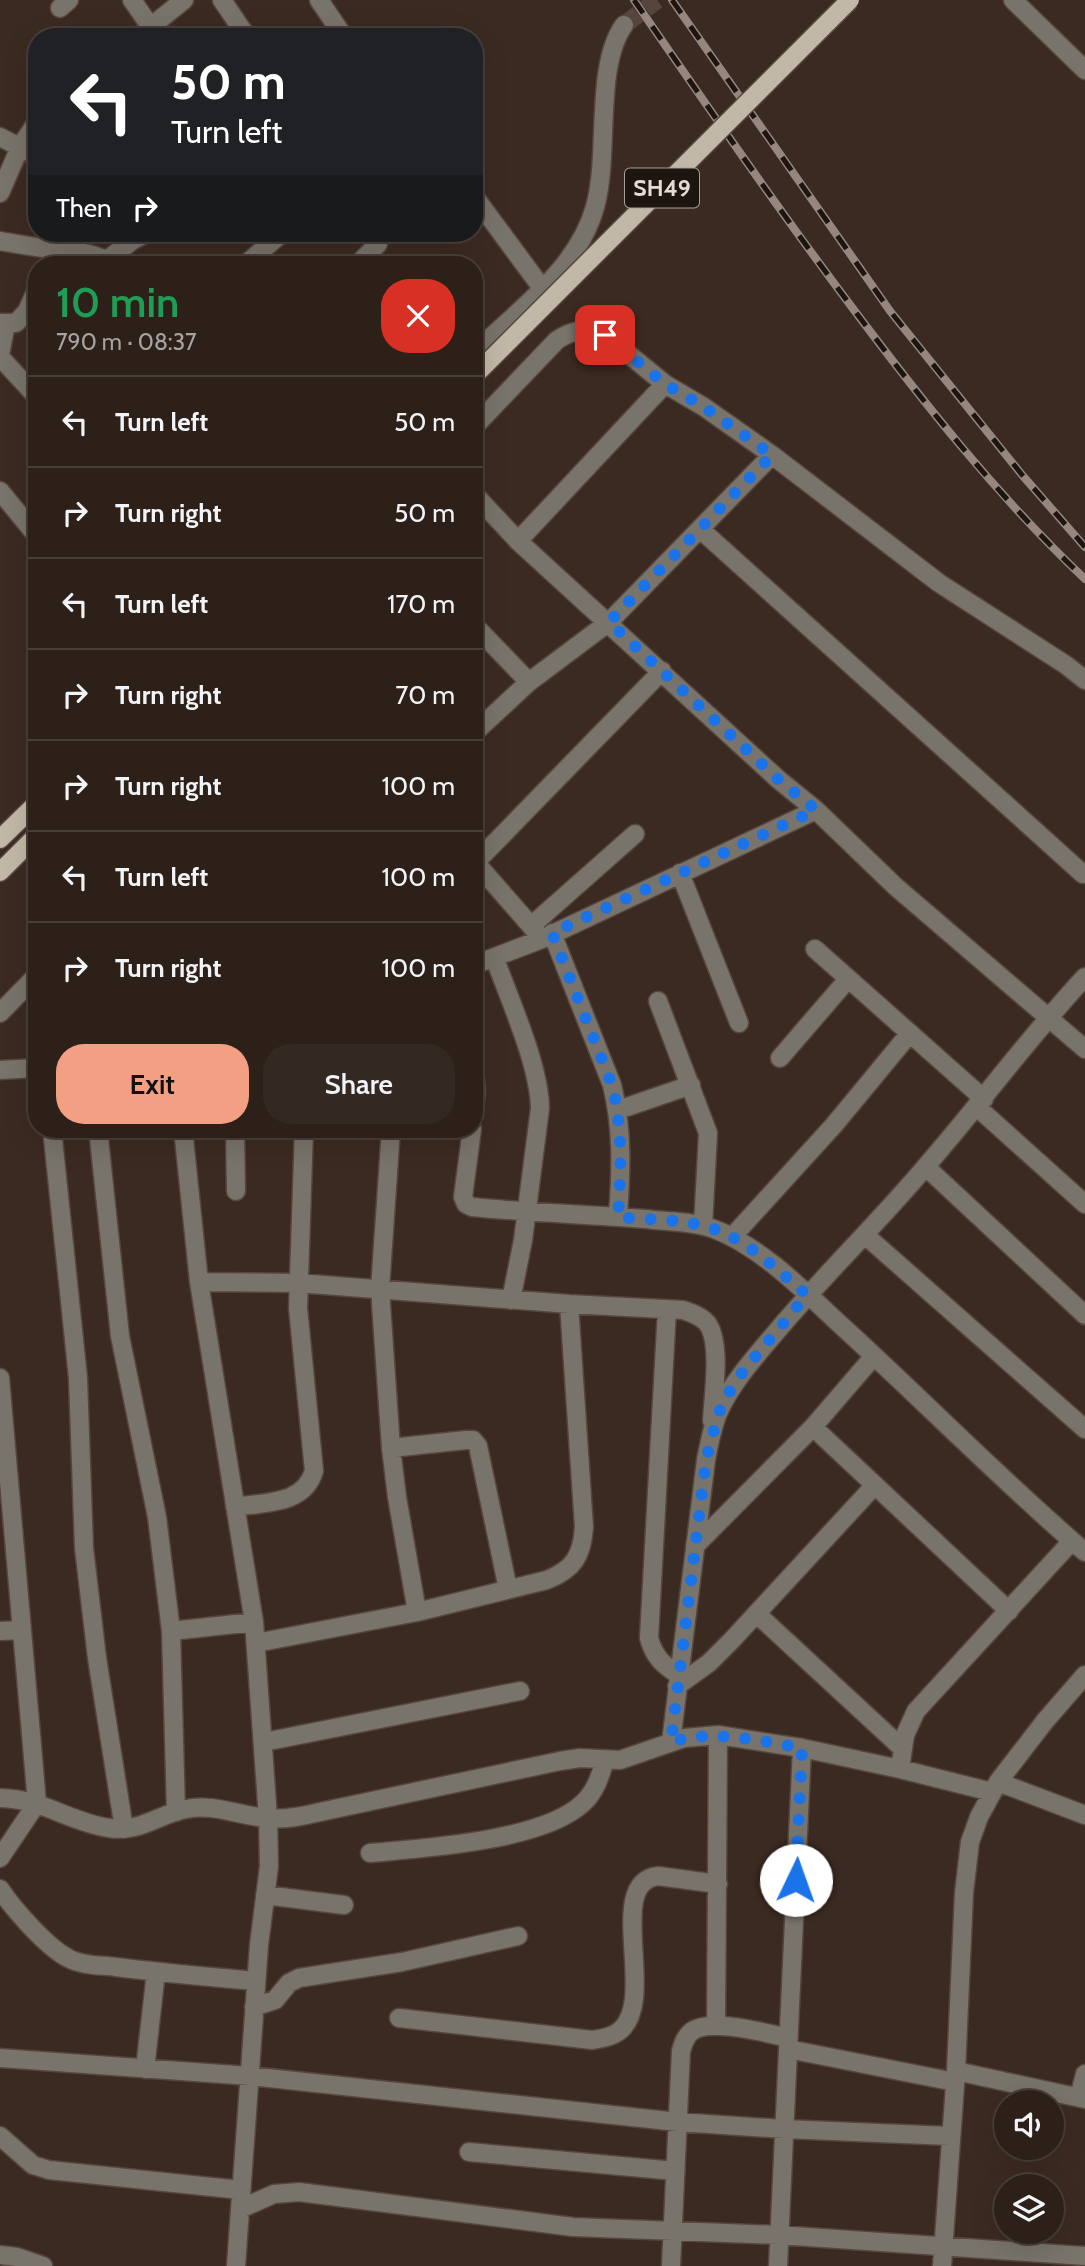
<!DOCTYPE html>
<html lang="en">
<head>
<meta charset="utf-8">
<style>
	body { margin:0; font-family:Cabin,sans-serif; background:#342822; color:#f1f3f6; height:100vh; display:flex; flex-direction:column; font-size:26px; white-space:nowrap }
	* { box-sizing:border-box; margin:0 }
	p { font-size:23px; color:#a6a3a2 }
	.icon { flex:none; width:38px; height:38px; fill:none; stroke:currentColor; stroke-width:2; stroke-linecap:round; stroke-linejoin:round }
	.map { position:relative; flex:1; overflow:hidden }
	.sheet { position:absolute; left:28px; top:256px; width:455px; height:882px; display:flex; flex-direction:column; background:#2c2019; border-radius:28px; box-shadow:0 7px 28px #0002,0 0 0 2px #483e38 }
	.sheet>* { flex:none }
	.top-card { position:absolute; left:28px; top:28px; width:455px; height:214px; border-radius:28px; box-shadow:0 7px 28px #0002,0 0 0 2px #483e38; background:#202124; color:#fff; overflow:hidden }
	.buttons { position:absolute; left:994px; top:2090px; display:grid; gap:14px }
	.buttons a { display:grid; place-items:center; width:70px; height:70px; border-radius:50%; background:#2c2019; box-shadow:0 7px 28px #0002,0 0 0 2px #483e38; font-size:35px }
	.pin { position:absolute; display:grid; place-items:center; width:60px; height:60px; color:#fff; margin:-30px; border-radius:14px; box-shadow:0 4px 10px #0006 }
	.me { position:absolute; width:77px; margin:-38px; rotate:3deg; stroke-linejoin:round; filter:drop-shadow(0 0 5px #0008) }
	.turn { display:flex; align-items:center; gap:24px; height:147px; padding:0 28px; font-size:32px }
	.turn .icon { width:91px; height:91px; stroke-width:2.5 }
	.turn b { display:block; font-size:49px; line-height:60px }
	.then { display:flex; align-items:center; height:66px; padding:0 28px; background:#0003; gap:14px; font-size:26px }
	.round { display:grid; place-items:center; flex:none; width:74px; height:74px; border-radius:28px; background:#342822 }
	.head { display:flex; align-items:center; justify-content:space-between; height:119px; padding:0 28px }
	h1 { font-size:42px; font-weight:600; line-height:52px; color:#1e9e55 }
	.button { display:flex; gap:14px; margin-top:auto; padding:14px 28px }
	.button a { flex:1; height:80px; border-radius:28px; background:#f39f84; color:#111; font-size:28px; font-weight:600; line-height:80px; text-align:center }
	.button a+a { background:#342822; color:#f1f3f6 }
	ul { padding:0; list-style:none }
	li { display:flex; align-items:center; gap:21px; height:91px; padding:0 28px; border-top:2px solid #483e38 }
	li div { flex:1 }
	li b { display:block; font-size:26px }
	li em { font-style:normal }
	.map>svg:first-child { display:block }
</style>
</head>
<body>
<div class="map">
<svg width="1085" height="2266" viewBox="0 0 1085 2266">
	<rect width="100%" height="100%" fill="#3b2a21"/>
	<g fill="none" stroke-linecap="round" stroke-linejoin="round">
		<!-- minor-tunnel -->
		<path stroke="#55453c" stroke-width="18" stroke-dasharray="18 9" stroke-linecap="butt" d="M624 25 657 0"/>
		<defs>
			<path id="minor" d="M132 0 150 26
				M222 0 247 37
				M319 0 344 37
				M1013 0 1085 70
				M60 8 69 0
				M138 37 184 0
				M0 137 37 156
				M0 193 20 147 37 122
				M474 196 542 288
				M0 241C18 244 37 248 55 249 75 251 96 253 113 264
				M107 260 133 240 147 233
				M246 264 282 233
				M358 264 378 244
				M0 323H16L27 311 37 289
				M474 353C518 310 578 269 595 207 610 154 594 67 624 25
				M0 355 6 324
				M0 357 37 397
				M474 427 557 340C574 329 587 328 605 335L665 384 704 407 772 455 939 583 1066 665 1085 680
				M0 491 37 536
				M474 494 518 541 779 780 816 810 896 887 1085 1049
				M700 529 1083 874
				M518 541 665 384
				M474 625 529 682
				M474 733 529 682 609 622 772 455
				M476 863 538 934
				M474 864 662 671
				M680 873 739 1023
				M531 926 635 834
				M552 933 612 1085C623 1130 621 1171 618 1217
				M815 949 984 1099
				M495 959C510 1001 539 1064 540 1108L523 1240 511 1300
				M474 965 542 939 816 810
				M658 1001 708 1133 703 1226
				M0 1013 37 975
				M780 1058 848 979
				M474 1068 476 1092 474 1108
				M0 1070 37 1068
				M977 1107 1085 1204
				M618 1110 691 1085
				M52 1129 78 1378 84 1548 97 1658 124 1829
				M98 1129 120 1336 157 1517 171 1631 176 1812
				M183 1129 199 1282 254 1622 268 1818 269 1866 259 1945 236 2266
				M235 1129 236 1191
				M391 1129 380 1289 391 1448 397 1497 417 1612
				M472 1129 463 1197 466 1204 472 1207C530 1213 588 1214 646 1219 668 1222 693 1221 714 1229 762 1247 807 1294 844 1328 925 1402 1002 1481 1085 1552
				M926 1167 1085 1315
				M865 1235 1085 1429
				M732 1237 834 1125 910 1033
				M199 1282 298 1283 569 1304 683 1310C692 1313 701 1316 707 1323 722 1342 713 1397 712 1421
				M667 1309 649 1638C654 1657 663 1665 679 1675
				M0 1378 37 1803 0 1858
				M813 1427 1009 1611
				M391 1448 466 1440H473L478 1446 508 1589
				M235 1507C265 1502 304 1505 314 1471L298 1308 304 1129
				M695 1546 813 1427 874 1356
				M757 1614 902 1748
				M0 1631 22 1630
				M171 1631 254 1622
				M256 1643 417 1612 547 1580C574 1569 582 1556 584 1527L569 1304
				M677 1686 709 1663 732 1640 875 1485
				M264 1742 520 1691
				M671 1742 706 1460C709 1444 712 1428 718 1413 732 1382 755 1357 777 1331 825 1274 879 1222 927 1165 981 1103 1029 1037 1085 977
				M900 1769 905 1735 916 1711 1072 1541
				M998 1782 1085 1815
				M0 1798C44 1799 69 1822 109 1828 140 1833 159 1814 186 1809 213 1803 240 1816 267 1818 285 1820 303 1816 320 1812L560 1761 580 1758 620 1760 684 1738 718 1735 802 1748 900 1769 992 1792
				M370 1853C425 1848 543 1841 583 1803 596 1791 600 1776 605 1760
				M0 1889C13 1909 48 1948 68 1958 82 1966 101 1965 116 1967 163 1973 210 1977 256 1981
				M265 1895 344 1905
				M254 2007 275 2000 289 1983 299 1978 402 1962 518 1936
				M399 2018 592 2040C600 2039 611 2037 618 2032 660 2003 603 1883 658 1876L718 1884
				M716 2026 718 1735
				M788 2049 955 2082
				M0 2058 250 2076 678 2122 784 2129 950 2136
				M145 2069 156 1972
				M956 2071 1085 2099
				M1079 2097 1085 2074
				M0 2136 33 2165 49 2170 241 2190
				M469 2152 675 2171
				M240 2209 274 2194 299 2192 573 2227 779 2235 1085 2256
				M0 2255 17 2257 43 2266
				M671 2266 681 2051C683 2044 685 2037 691 2032 709 2017 767 2033 788 2038
				M778 2266 802 1748
				M942 2266 956 2071 964 1893 970 1842 979 1817 998 1782 1045 1721 1085 1675"/>
			<path id="major" d="M0 839 37 803
				M0 872 37 835"/>
		</defs>
		<!-- minor casing -->
		<use href="#minor" stroke="#56463e" stroke-width="21"/>
		<!-- major casing -->
		<use href="#major" stroke="#56463e" stroke-width="21"/>
		<!-- minor -->
		<use href="#minor" stroke="#78736b" stroke-width="18"/>
		<!-- major -->
		<use href="#major" stroke="#c2b8a7" stroke-width="18"/>
		<defs>
			<path id="rail" d="M634 0C705 103 776 206 851 306 923 402 998 497 1085 579
				M672 0 890 311 1023 476 1085 547"/>
		</defs>
		<!-- rail casing -->
		<use href="#rail" stroke="#95877f" stroke-width="8"/>
		<!-- rail -->
		<use href="#rail" stroke="#1c1510" stroke-width="5" stroke-dasharray="16" stroke-linecap="butt"/>
		<defs>
			<path id="major-bridge" d="M474 376 850 0"/>
		</defs>
		<!-- major-bridge casing -->
		<use href="#major-bridge" stroke="#56463e" stroke-width="21" stroke-linecap="butt"/>
		<!-- major-bridge -->
		<use href="#major-bridge" stroke="#c2b8a7" stroke-width="18"/>
	</g>
	<g fill="none" stroke-linecap="round" stroke-linejoin="round">
		<!-- route -->
		<path stroke="#1a73e8" stroke-width="12" stroke-dasharray="0 21.6" d="M605 335 665 384 704 407 772 455 609 622 779 780 816 810 552 933 612 1085C623 1130 621 1171 618 1217 646 1220 677 1219 704 1226 744 1236 776 1269 807 1295L744 1370 731 1389 718 1414 706 1460 671 1742C714 1729 759 1741 802 1748L796 1880"/>
	</g>
	<g text-anchor="middle" dominant-baseline="central" stroke-width="7" stroke-linejoin="round" paint-order="stroke">
		<!-- shield labels -->
		<rect fill="#1c1510" stroke="#a9a099" stroke-width="2" x="625" y="168.5" width="74" height="39" rx="5"/>
		<g font-size="23" font-weight="bold" fill="#e6dbd4">
			<text x="662" y="188">SH49</text>
		</g>
	</g>
</svg>
<div class="buttons">
<a><svg class="icon" aria-label="sound" viewBox="0 0 24 24"><path d="M4 9h4l5-4v14l-5-4H4zM17 9q2 3 0 6"/></svg></a>
<a><svg class="icon" aria-label="layers" viewBox="0 0 24 24"><path d="M12 4l9 5-9 5-9-5zM3 14l9 5 9-5"/></svg></a>
</div>
<div class="pin" style="left:605px;top:335px;background:#d93025"><svg class="icon" aria-label="arrive" viewBox="0 0 24 24"><path d="M6 21V4h12l-3 4 3 4H6"/></svg></div>
<svg class="me" style="left:796px;top:1880px" viewBox="-20 -20 40 40"><circle r="19" fill="#fff"/><path d="M0-13L10 11 0 6-10 11z" fill="#1a73e8"/></svg>
<div class="top-card">
<div class="turn"><svg class="icon" aria-label="left" viewBox="0 0 24 24"><path d="M17 20v-9H6M10 6l-5 5 5 5"/></svg><div><b>50 m</b>Turn left</div></div>
<div class="then">Then<svg class="icon" aria-label="right" viewBox="0 0 24 24"><path d="M7 20v-9h11M14 6l5 5-5 5"/></svg></div>
</div>
<section class="sheet">
<div class="head"><div><h1>10 min</h1><p>790 m · 08:37</p></div><a class="round" style="background:#d93025;color:#fff"><svg class="icon" aria-label="close" viewBox="0 0 24 24"><path d="M6 6l12 12M18 6L6 18"/></svg></a></div>
<ul>
<li><svg class="icon" aria-label="left" viewBox="0 0 24 24"><path d="M17 20v-9H6M10 6l-5 5 5 5"/></svg><div><b>Turn left</b></div><em>50 m</em></li>
<li><svg class="icon" aria-label="right" viewBox="0 0 24 24"><path d="M7 20v-9h11M14 6l5 5-5 5"/></svg><div><b>Turn right</b></div><em>50 m</em></li>
<li><svg class="icon" aria-label="left" viewBox="0 0 24 24"><path d="M17 20v-9H6M10 6l-5 5 5 5"/></svg><div><b>Turn left</b></div><em>170 m</em></li>
<li><svg class="icon" aria-label="right" viewBox="0 0 24 24"><path d="M7 20v-9h11M14 6l5 5-5 5"/></svg><div><b>Turn right</b></div><em>70 m</em></li>
<li><svg class="icon" aria-label="right" viewBox="0 0 24 24"><path d="M7 20v-9h11M14 6l5 5-5 5"/></svg><div><b>Turn right</b></div><em>100 m</em></li>
<li><svg class="icon" aria-label="left" viewBox="0 0 24 24"><path d="M17 20v-9H6M10 6l-5 5 5 5"/></svg><div><b>Turn left</b></div><em>100 m</em></li>
<li><svg class="icon" aria-label="right" viewBox="0 0 24 24"><path d="M7 20v-9h11M14 6l5 5-5 5"/></svg><div><b>Turn right</b></div><em>100 m</em></li>
</ul>
<div class="button"><a>Exit</a><a>Share</a></div>
</section>
</div>
</body>
</html>
